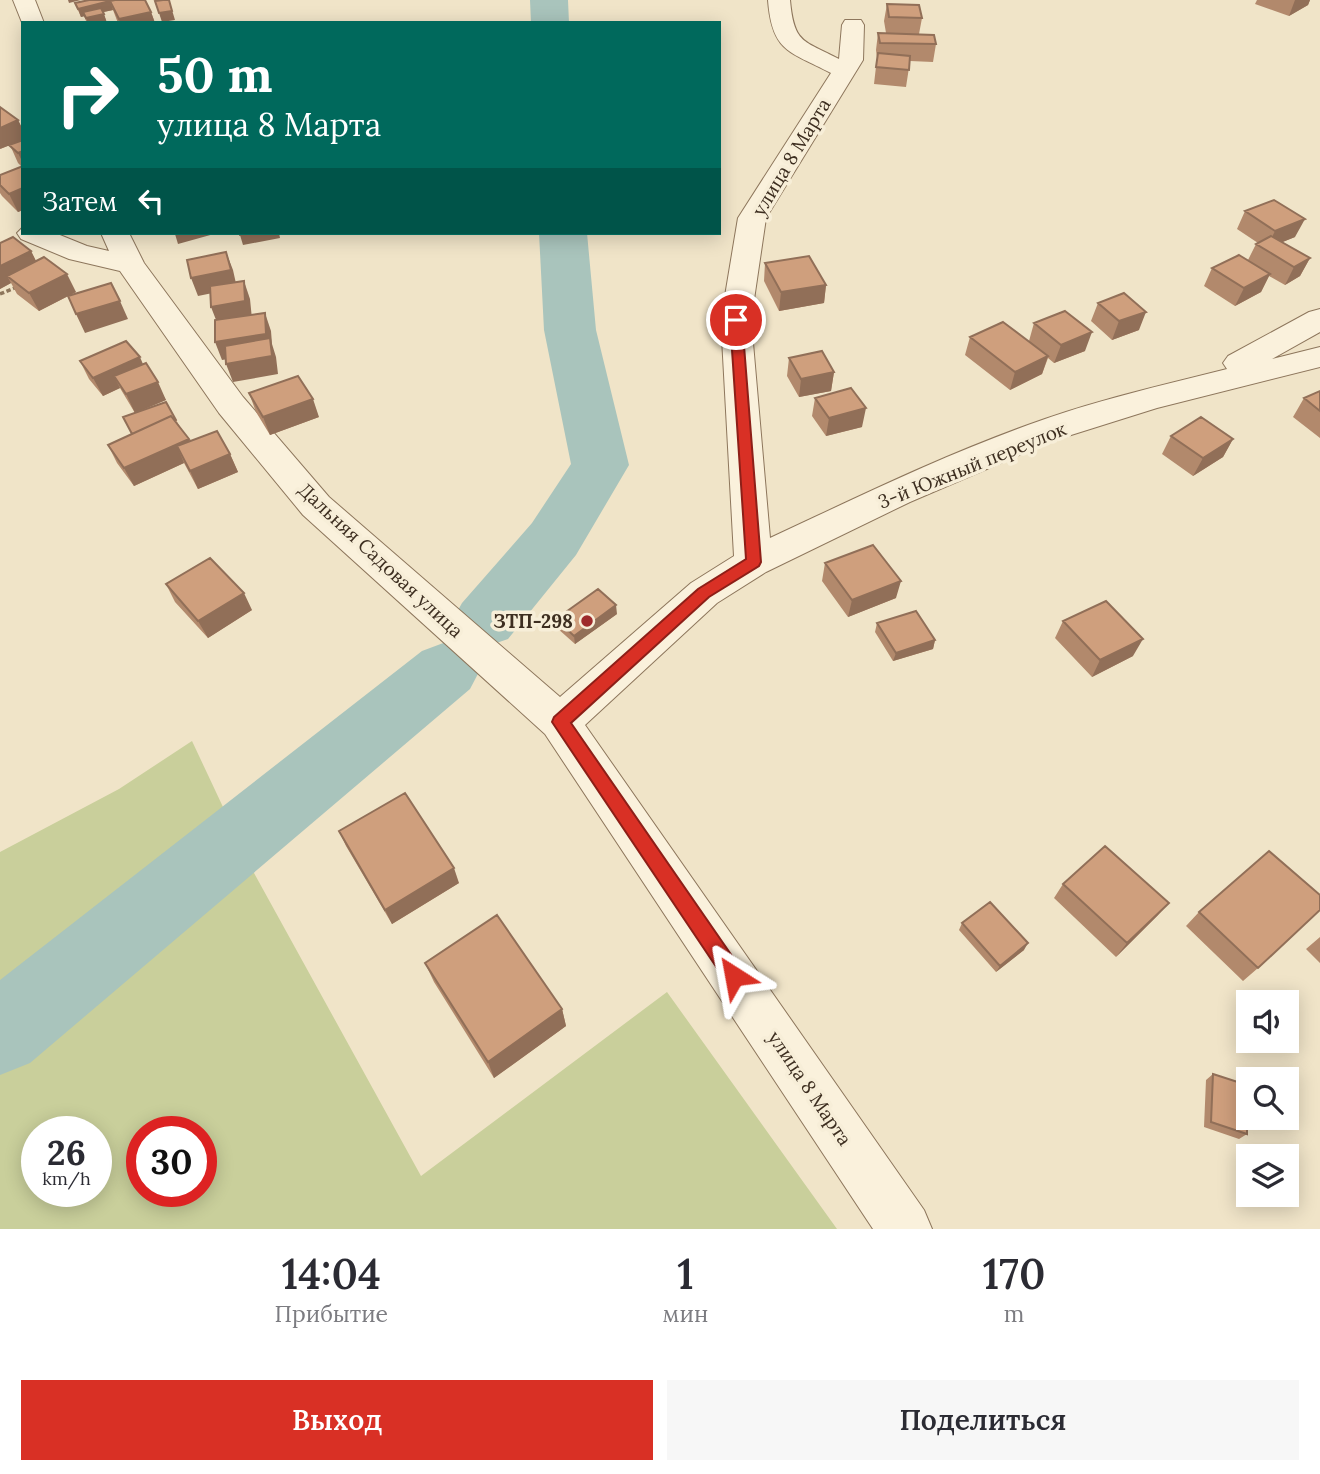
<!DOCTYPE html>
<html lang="ru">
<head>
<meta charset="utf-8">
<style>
	body { margin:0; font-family:Lora,serif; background:#f7f7f7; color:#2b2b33; height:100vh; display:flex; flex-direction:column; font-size:26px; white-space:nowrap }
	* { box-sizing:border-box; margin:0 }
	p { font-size:23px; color:#7c7c81 }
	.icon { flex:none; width:38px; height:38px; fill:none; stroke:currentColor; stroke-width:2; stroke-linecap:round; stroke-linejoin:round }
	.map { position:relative; height:1229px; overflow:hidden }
	.panel { display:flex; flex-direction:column; background:#fff; flex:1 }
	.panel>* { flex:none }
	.hud { position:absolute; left:21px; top:21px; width:700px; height:214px; border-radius:0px; box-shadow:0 4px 18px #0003; background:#00695c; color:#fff; overflow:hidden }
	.controls { position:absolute; left:1236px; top:990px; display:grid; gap:14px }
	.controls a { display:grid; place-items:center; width:63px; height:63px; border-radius:0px; background:#fff; box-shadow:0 4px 18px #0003; font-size:35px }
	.speed { position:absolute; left:21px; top:1116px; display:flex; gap:14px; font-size:35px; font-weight:700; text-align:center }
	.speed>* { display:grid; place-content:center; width:91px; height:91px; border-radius:50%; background:#fff; box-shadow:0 4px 18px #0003; line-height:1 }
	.speed small { font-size:18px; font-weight:400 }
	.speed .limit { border:10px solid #d22; background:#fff; color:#111 }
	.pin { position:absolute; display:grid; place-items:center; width:60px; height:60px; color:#fff; margin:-30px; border:4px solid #fff; border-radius:50%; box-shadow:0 2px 7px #0007 }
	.me { position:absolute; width:77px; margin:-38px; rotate:326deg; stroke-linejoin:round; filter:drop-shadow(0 0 5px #0008) }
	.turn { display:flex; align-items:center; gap:24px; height:147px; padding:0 21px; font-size:32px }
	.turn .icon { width:91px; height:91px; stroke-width:2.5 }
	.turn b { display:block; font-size:49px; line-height:60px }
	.then { display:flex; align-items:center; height:66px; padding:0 21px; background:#0003; gap:14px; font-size:26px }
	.eta { display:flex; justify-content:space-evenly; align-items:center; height:119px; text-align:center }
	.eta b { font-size:42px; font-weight:600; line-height:49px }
	.cta { display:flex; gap:14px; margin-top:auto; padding:14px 21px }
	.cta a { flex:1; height:80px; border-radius:0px; background:#d93025; color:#fff; font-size:28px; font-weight:600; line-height:80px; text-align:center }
	.cta a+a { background:#f7f7f7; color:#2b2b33 }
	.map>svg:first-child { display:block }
</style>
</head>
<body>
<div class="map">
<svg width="1320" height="1229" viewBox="0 0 1320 1229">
	<rect width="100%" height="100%" fill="#f0e4c8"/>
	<!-- green -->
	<path fill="#c9cf9b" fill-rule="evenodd" d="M192 741 254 873 421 1176 667 992 837 1229H0V852L119 789ZM37 1132H96V1192H37ZM142 1132H201V1192H142Z"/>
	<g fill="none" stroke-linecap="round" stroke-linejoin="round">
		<!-- river -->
		<path fill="#a9c4bc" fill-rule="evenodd" d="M530 0H568L569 23H531Z
			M539 233H587L596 330 629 465 576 555 508 639 485 647 462 639 452 621 462 603 532 523 571 464 544 330Z
			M446 642 470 651 480 670 470 689 30 1063 0 1075V980L422 651Z"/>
		<defs>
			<path id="minor" d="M13 0H35L44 23 23 25Z
				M768 0H790C794 44 803 40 839 59L842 25 845 20H861L864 25 863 60 766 218 751 320 770 538C854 499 939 457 1028 425 1092 401 1160 386 1227 369L1223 363 1228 356 1309 312 1320 309V332L1272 359 1320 347V367L1157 408 1052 441 910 502 766 572 717 603 585 725 924 1210 932 1229H873L545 734 303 515 219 413 120 271 69 259 21 239 17 233 23 227V233H55L87 246 109 251 101 233H129L144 263 243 397 329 497 560 697 691 583 734 556 721 320 738 218 831 73C789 51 772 52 768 0Z"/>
		</defs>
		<!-- minor casing -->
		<use href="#minor" stroke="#8d765c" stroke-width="2"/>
		<!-- path -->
		<path stroke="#8d765c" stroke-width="3.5" stroke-dasharray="4.5 2.5" stroke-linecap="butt" d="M0 294 17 287"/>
		<!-- minor -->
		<use href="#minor" fill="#faf1dc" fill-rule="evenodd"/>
	</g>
	<!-- wall -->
	<path fill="#b2896c" d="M89 0 151 12 155 23H118L113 10 103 12 107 23H87L84 16 81 17 75 3Z
		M1257 0H1310L1308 5 1289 16 1255 4Z
		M887 4 922 18 919 34 936 44 933 62 910 61 906 87 874 84 877 58 876 50 878 33H886L884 21Z
		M18 120 23 130V210L18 212 2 196 0 193V175L22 167 18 163 10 145 0 149Z
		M1245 211 1295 237 1282 242 1310 258 1300 276 1285 285 1269 276 1261 292 1235 306 1204 286 1212 268 1248 260 1256 244 1258 243 1237 229Z
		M0 243 31 251 36 261 76 292 39 311 17 294 11 283 0 289Z
		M765 263 826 285 824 303 779 311 764 281Z
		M1098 303 1139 330 1112 340 1091 321Z
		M1034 323 1085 351 1054 363 1048 358 1042 374 1010 390 965 355 970 337 1029 341Z
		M789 358 834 372 831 391 799 397 787 376Z
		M80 361 143 364 166 400 135 413 120 388 103 396 89 379Z
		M1320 391V438L1293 417 1304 398Z
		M249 393 319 417 270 435 256 412Z
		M815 398 862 427 826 436 812 416Z
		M176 420 180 427 190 441 230 454 238 472 198 489 184 463 134 486 117 463 108 445Z
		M1171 436 1233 439 1223 457 1193 476 1162 454Z
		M825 563 896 598 848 617 822 581Z
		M166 584 252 610 208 638 175 602Z
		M617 614 575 644 557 628 556 619Z
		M1063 621 1133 656 1092 677 1055 638Z
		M877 623 935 640 933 649 893 661 875 632Z
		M339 831 459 883 392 924 346 846Z
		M1063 884 1169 903 1157 916 1116 957 1054 898Z
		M1199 912 1258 968 1243 981 1186 926Z
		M962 923 1024 950 996 972 959 930Z
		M1320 937V963L1306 949Z
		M425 963 562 1009 566 1026 494 1078 434 982Z
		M1213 1074 1247 1134 1239 1139 1204 1127 1206 1080Z"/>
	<!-- shaded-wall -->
	<path fill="#916f58" d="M68 0H81L69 3Z
		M169 0 175 20 162 22 159 13Z
		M1295 0H1310L1308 5 1289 16Z
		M110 1 113 10 81 17 78 9Z
		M151 12 155 23H120L119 19Z
		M104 14 107 23H88L86 18Z
		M18 120 23 130V140L0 149V128Z
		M23 151V163L18 153Z
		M23 188V210L18 212 9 194Z
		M1305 219 1295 237 1266 249 1275 231Z
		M181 233H214V234L178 244 175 234Z
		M255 233H279L280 238 243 245 240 235Z
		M31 251 40 269 7 276 11 283 0 289V266Z
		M226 252 233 270 237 288 198 296 191 278Z
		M1310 258 1300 276 1285 285 1294 267Z
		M67 274 76 292 39 311 29 293Z
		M1270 274 1261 292 1235 306 1244 288Z
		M244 281 250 299 252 319 218 325 211 307Z
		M826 285 824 303 779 311 781 292Z
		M120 301 128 319 85 333 76 314Z
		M1146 312 1139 330 1112 340 1119 321Z
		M265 313 271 331 272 344 276 357 278 374 233 382 226 364 272 352 222 360 215 342Z
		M1092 332 1085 351 1054 363 1061 345Z
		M1048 356 1042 374 1010 390 1015 372Z
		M140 357 148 376H114L120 388 103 396 93 378Z
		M834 372 831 391 799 397 801 379Z
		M158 382 166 400 135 413 126 394Z
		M313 399 319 417 270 435 263 417Z
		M866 408 862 427 826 436 829 418Z
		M189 439 197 457 177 446 184 463 134 486 124 468Z
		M1233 439 1223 457 1193 476 1203 458Z
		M230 454 238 472 198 489 190 471Z
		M901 581 896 598 848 617 852 600Z
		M244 593 252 610 208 638 198 621Z
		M616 605 617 614 575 644 574 636Z
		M1143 639 1133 656 1092 677 1100 660Z
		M935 640 933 649 893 661 896 653Z
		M454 868 459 883 392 924 385 910Z
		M1169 903 1157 916 1116 957 1127 943Z
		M1028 943 1024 950 996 972 1000 966Z
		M562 1009 566 1026 494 1078 488 1062Z"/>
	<!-- building -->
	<path fill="#cf9f7d" stroke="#916f58" stroke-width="2" d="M89 0H114L78 9 75 3Z
		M115 0H145L151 12 119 19 110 1Z
		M163 0H169L172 11 159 13 155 1Z
		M887 4 919 5 922 18 889 17Z
		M101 8 104 14 86 18 83 12Z
		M878 33 934 35 936 44 880 43Z
		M878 53 910 56 909 70 876 67Z
		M0 107 18 120 0 128Z
		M23 140V151L18 153 9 145Z
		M23 166V188L9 194 0 185V175Z
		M1274 200 1305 219 1275 231 1245 211Z
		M239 233H255L240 235Z
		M1271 236 1310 258 1294 267 1256 244Z
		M13 237 31 251 0 266V243Z
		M226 252 231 270 191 278 187 260Z
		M1239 255 1270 274 1244 288 1212 268Z
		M809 256 826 285 781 292 765 263Z
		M44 257 67 274 29 293 7 276Z
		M244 281 245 301 211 307 210 286Z
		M111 283 120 301 76 314 68 296Z
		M1124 293 1146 312 1119 321 1098 303Z
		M1065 311 1092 332 1061 345 1034 323Z
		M265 313 266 334 215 342V320Z
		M1003 322 1048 356 1015 372 970 337Z
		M270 338 272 356 226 364 225 346Z
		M126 341 140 357 93 378 80 361Z
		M822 351 834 372 801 379 789 358Z
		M146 363 158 382 126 394 114 376Z
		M298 376 313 399 263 417 249 393Z
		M851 388 866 408 829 418 815 398Z
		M1320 391V411L1304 398Z
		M166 402 176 420 175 421 171 416 132 434 123 417Z
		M171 416 189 439 124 468 108 445Z
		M1201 417 1233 439 1203 458 1171 436Z
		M217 431 230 454 190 471 177 446Z
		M873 545 901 581 852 600 825 563Z
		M210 558 244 593 198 621 166 584Z
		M598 589 616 605 574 636 556 619Z
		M1106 601 1143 639 1100 660 1063 621Z
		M916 611 935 640 896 653 877 623Z
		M405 793 454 868 385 910 339 831Z
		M1105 846 1169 903 1127 943 1063 884Z
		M1269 851 1320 895V910L1258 968 1199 912Z
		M990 902 1028 943 1000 966 962 923Z
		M497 915 562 1009 488 1062 425 963Z
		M1213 1074 1247 1085V1134L1211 1122Z"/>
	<!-- route -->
	<path fill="#d93025" stroke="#8d1f18" stroke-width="2" d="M736 316 742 320 761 562 759 566 709 597 571 723 741 969 744 976 741 983 734 986 727 983 552 722 554 717 698 589 746 559 730 320Z"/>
	<!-- markers -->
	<circle fill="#9e2a2b" stroke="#f7eed8" stroke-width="2.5" cx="587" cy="621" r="7"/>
	<g text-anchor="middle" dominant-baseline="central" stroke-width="7" stroke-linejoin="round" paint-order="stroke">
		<!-- street labels -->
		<g font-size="19" fill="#3d2e20" stroke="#f7eed8">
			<text transform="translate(791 157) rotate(-59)">улица 8 Марта</text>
			<text transform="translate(972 465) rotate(-22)">3-й Южный переулок</text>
			<text transform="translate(381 560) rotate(43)">Дальняя Садовая улица</text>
			<text transform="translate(810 1088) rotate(56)">улица 8 Марта</text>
		</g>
		<!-- poi labels -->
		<g font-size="19" font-weight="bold" fill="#3d2e20" stroke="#f7eed8" text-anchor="end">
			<text x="573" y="621">ЗТП-298</text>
		</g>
	</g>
</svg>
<div class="controls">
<a><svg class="icon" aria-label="sound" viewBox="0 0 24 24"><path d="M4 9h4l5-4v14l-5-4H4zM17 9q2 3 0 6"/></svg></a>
<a><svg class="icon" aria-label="search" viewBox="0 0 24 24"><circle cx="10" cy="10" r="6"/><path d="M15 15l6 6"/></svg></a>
<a><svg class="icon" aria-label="layers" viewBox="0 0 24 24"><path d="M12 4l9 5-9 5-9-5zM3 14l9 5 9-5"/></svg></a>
</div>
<div class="speed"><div>26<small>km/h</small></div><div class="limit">30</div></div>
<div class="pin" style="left:736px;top:320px;background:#d93025"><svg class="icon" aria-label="arrive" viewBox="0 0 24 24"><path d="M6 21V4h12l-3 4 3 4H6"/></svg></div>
<svg class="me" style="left:734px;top:976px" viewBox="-20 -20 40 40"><path d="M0-17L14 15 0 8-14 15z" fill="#d93025" stroke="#fff" stroke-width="4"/></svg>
<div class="hud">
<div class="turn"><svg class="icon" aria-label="right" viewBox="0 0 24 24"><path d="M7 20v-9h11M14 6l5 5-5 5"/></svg><div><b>50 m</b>улица 8 Марта</div></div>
<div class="then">Затем<svg class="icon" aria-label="left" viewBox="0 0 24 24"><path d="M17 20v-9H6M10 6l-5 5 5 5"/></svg></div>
</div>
</div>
<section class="panel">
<div class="eta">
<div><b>14:04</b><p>Прибытие</p></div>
<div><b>1</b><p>мин</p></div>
<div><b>170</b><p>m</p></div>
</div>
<div class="cta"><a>Выход</a><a>Поделиться</a></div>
</section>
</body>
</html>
